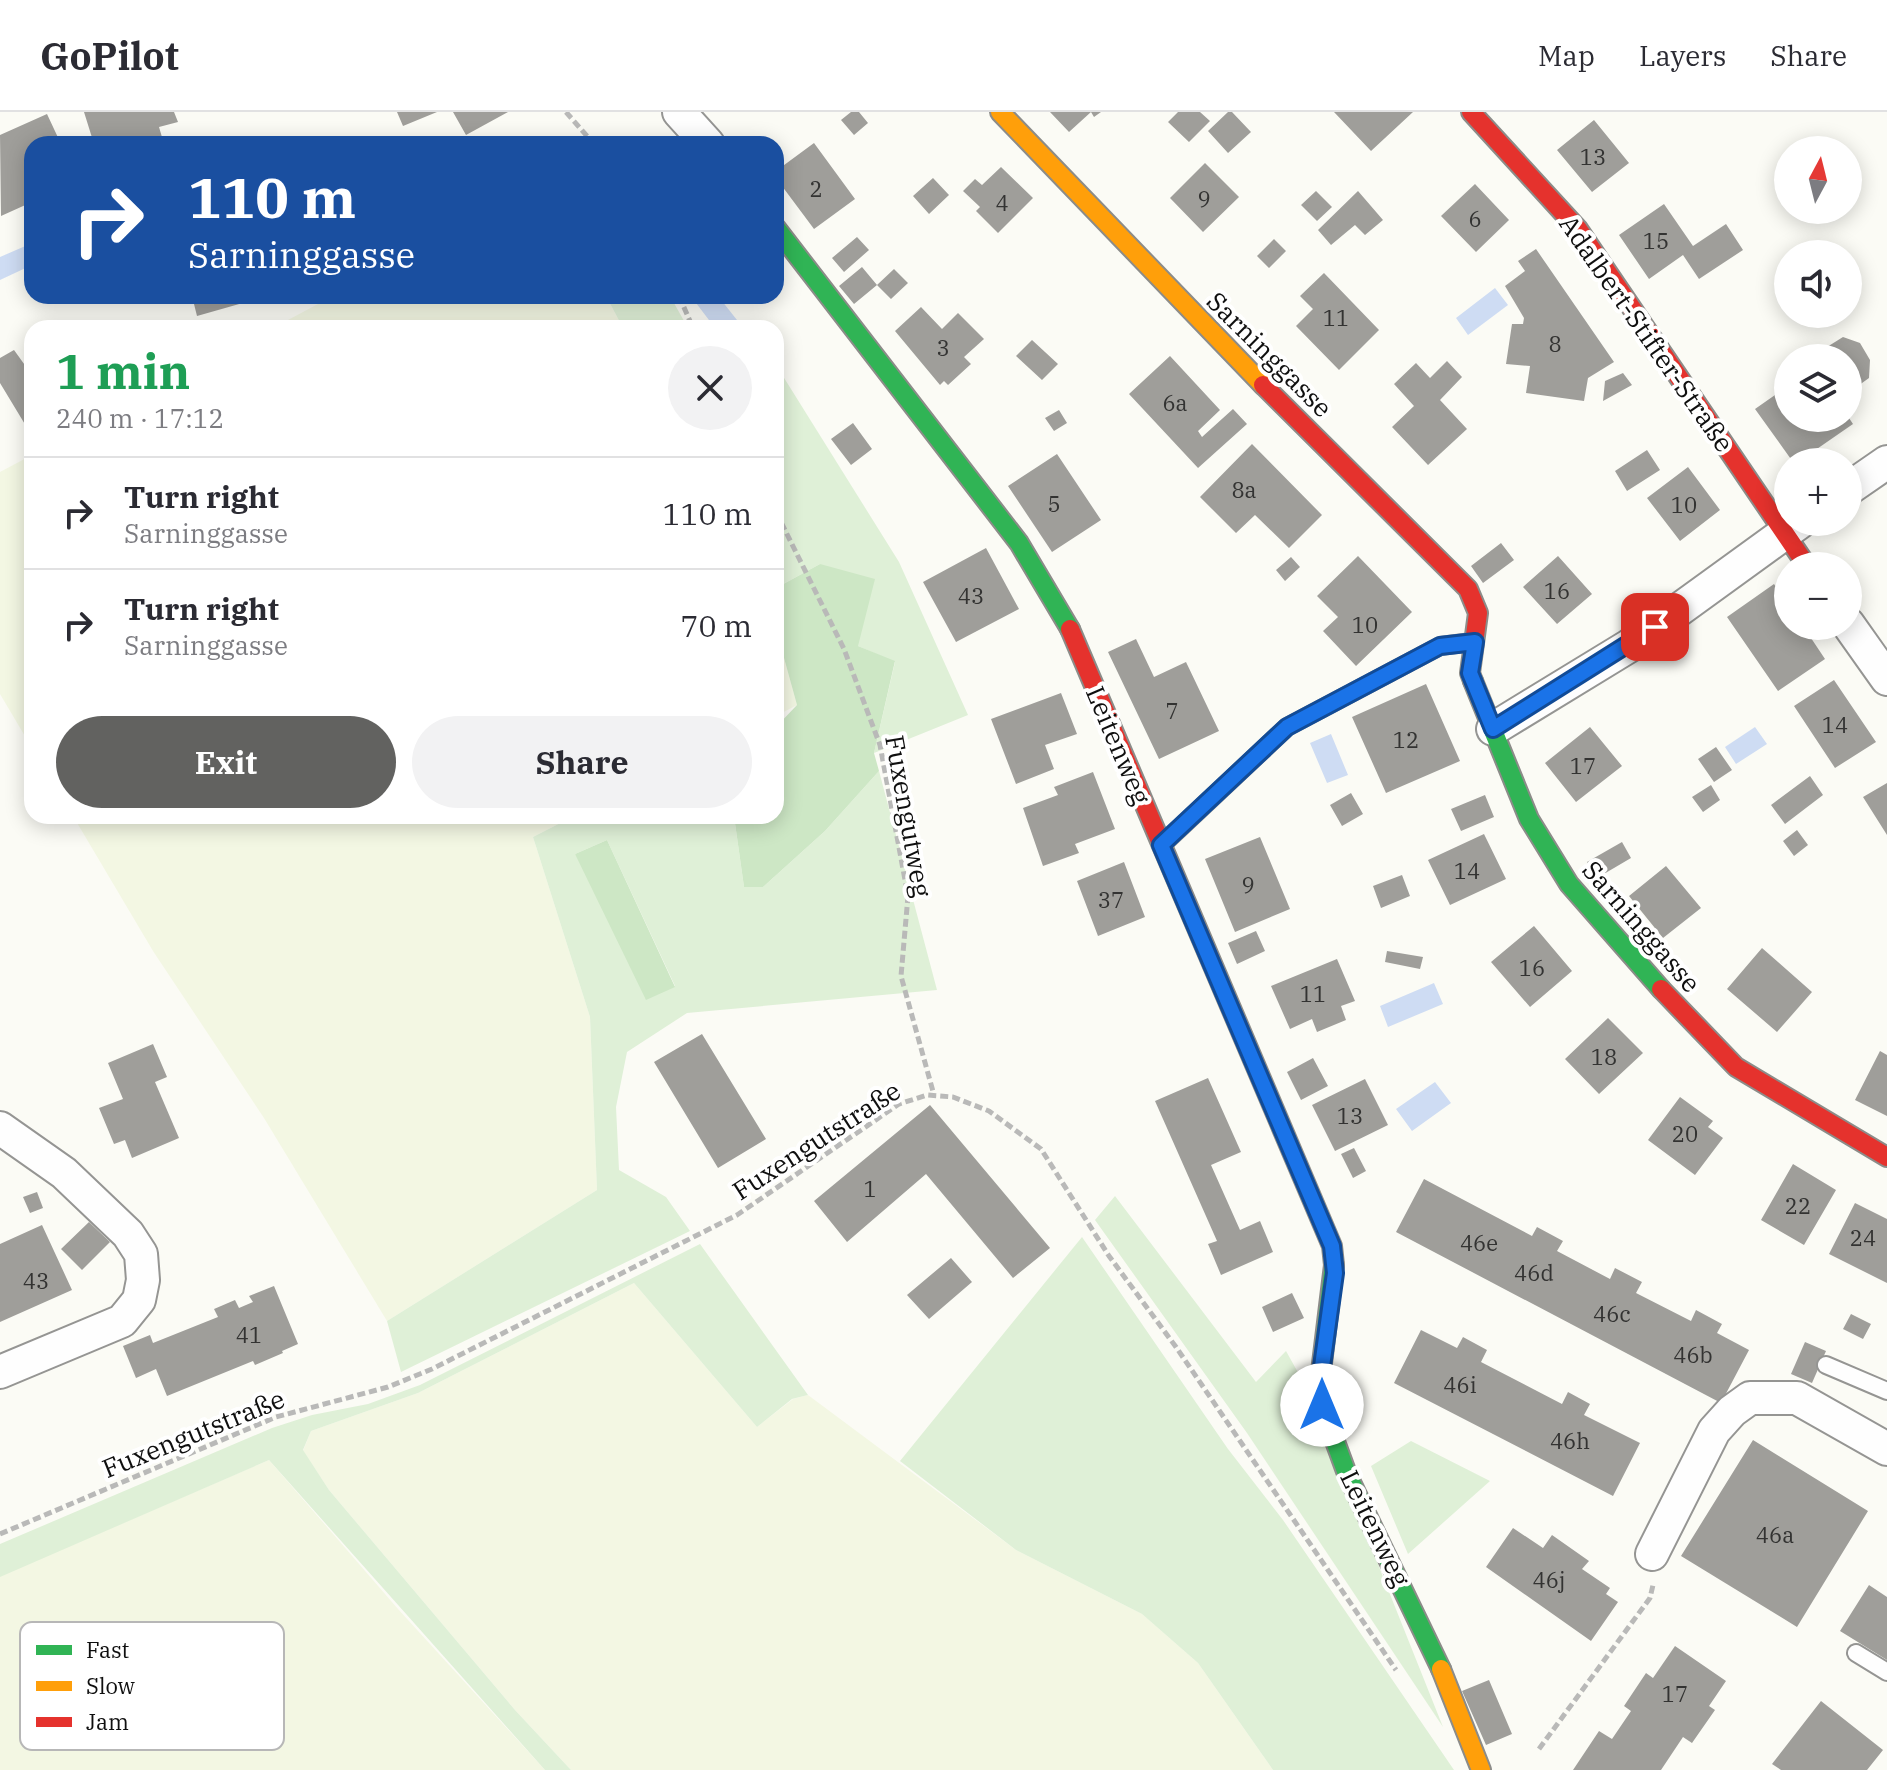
<!DOCTYPE html>
<html lang="en">
<head>
<meta charset="utf-8">
<style>
	body { margin:0; font-family:"IBM Plex Serif",serif; background:#f2f2f3; color:#2b2b33; height:100vh; display:flex; flex-direction:column; font-size:30px; white-space:nowrap }
	* { box-sizing:border-box; margin:0 }
	p { font-size:26px; color:#7c7c81 }
	.icon { flex:none; width:44px; height:44px; fill:none; stroke:currentColor; stroke-width:2; stroke-linecap:round; stroke-linejoin:round }
	.map { position:relative; flex:1; overflow:hidden }
	.sheet { position:absolute; left:24px; top:208px; width:760px; height:504px; display:flex; flex-direction:column; background:#fff; border-radius:24px; box-shadow:0 4px 20px #0003 }
	.sheet>* { flex:none }
	.guide { position:absolute; left:24px; top:24px; width:760px; height:168px; border-radius:24px; box-shadow:0 4px 20px #0003; background:#1a4fa0; color:#fff; overflow:hidden }
	.needle { width:52px; rotate:7deg }
	.buttons { position:absolute; left:1774px; top:24px; display:grid; gap:16px }
	.buttons a { display:grid; place-items:center; width:88px; height:88px; border-radius:50%; background:#fff; box-shadow:0 4px 20px #0003; font-size:40px }
	.pin { position:absolute; display:grid; place-items:center; width:68px; height:68px; color:#fff; margin:-34px; border-radius:16px; box-shadow:0 4px 12px #0006 }
	.me { position:absolute; width:88px; margin:-44px; rotate:0deg; stroke-linejoin:round; filter:drop-shadow(0 0 6px #0008) }
	.turn { display:flex; align-items:center; gap:28px; height:168px; padding:0 32px; font-size:36px }
	.turn .icon { width:104px; height:104px; stroke-width:2.5 }
	.turn b { display:block; font-size:56px; line-height:68px }
	.round { display:grid; place-items:center; flex:none; width:84px; height:84px; border-radius:42px; background:#f2f2f3 }
	.overview { display:flex; align-items:center; justify-content:space-between; height:136px; padding:0 32px }
	h1 { font-size:48px; font-weight:700; line-height:60px; color:#1e9e55 }
	.cta { display:flex; gap:16px; margin-top:auto; padding:16px 32px }
	.cta a { flex:1; height:92px; border-radius:48px; background:#626260; color:#fff; font-size:32px; font-weight:700; line-height:92px; text-align:center }
	.cta a+a { background:#f2f2f3; color:#2b2b33 }
	ul { padding:0; list-style:none }
	li { display:flex; align-items:center; gap:24px; height:112px; padding:0 32px; border-top:2px solid #e1e1e2 }
	li div { flex:1 }
	li b { display:block; font-size:30px }
	li em { font-style:normal }
	header { display:flex; align-items:center; gap:48px; box-sizing:border-box; height:112px; padding:0 40px; background:#fff; border-bottom:2px solid #e1e1e2 }
	header strong { font-size:38px }
	nav { display:flex; gap:44px; margin-inline-start:auto; font-size:28px }
	.map>svg:first-child { display:block }
</style>
</head>
<body>
<header>
<strong>GoPilot</strong>
<nav><a>Map</a><a>Layers</a><a>Share</a></nav>
</header>
<div class="map">
<svg width="1887" height="1658" viewBox="0 0 1887 1658">
	<rect width="100%" height="100%" fill="#fbfbf5"/>
	<!-- farmland -->
	<path fill="#f3f7e3" d="M333 184H606L623 216H273Z
		M32 343V636L0 582V360Z
		M776 517 797 593 776 604Z
		M73 704H574L533 725 590 905 597 1078 387 1209 264 1006 153 839Z
		M634 1171 757 1315 793 1287 808 1283 1016 1438 1142 1502 1198 1551 1273 1658H571L515 1598 329 1378 303 1339 311 1319 418 1281Z
		M269 1348 398 1497 545 1658H0V1464Z"/>
	<!-- green -->
	<path fill="#dff0d7" fill-rule="evenodd" d="M606 184H670L688 216H623Z
		M776 253 899 450 968 603 874 641 895 550 858 534 820 452 776 476Z
		M879 659 937 878 687 901 627 940 616 995 619 1058 666 1085 690 1119 401 1260 387 1209 597 1078 590 905 533 725 574 704H734L744 775H763L825 719ZM607 728 675 874V875L575 742Z
		M1115 1084 1256 1270 1286 1239 1310 1282 1443 1615 1247 1321 1095 1108Z
		M1082 1125 1228 1337 1283 1408 1454 1658H1273L1198 1551 1142 1502 1016 1438 900 1349Z
		M700 1132 808 1283 792 1287 757 1315 634 1171 418 1281 311 1319 303 1338 329 1378 515 1598 571 1658H545L269 1348 0 1465V1432L272 1316 312 1303 368 1292 420 1273Z
		M1411 1329 1490 1369 1408 1442 1371 1354Z"/>
	<!-- forest -->
	<path fill="#cde7c5" d="M820 452 875 467 858 534 895 549 874 641 879 659 825 719 763 775H744L734 704H776V615L797 593 776 517V476Z
		M607 728 675 875 646 888 575 742Z"/>
	<!-- water -->
	<path fill="#cedcf3" d="M30 132 32 153 0 168V145Z
		M1495 176 1508 193 1468 223 1456 206Z
		M696 184H718L737 208 726 216H715L693 187Z
		M1755 615 1767 632 1736 652 1725 635Z
		M1331 622 1348 663 1327 671 1310 631Z
		M1434 871 1443 892 1388 915 1380 894Z
		M1435 970 1451 991 1412 1019 1396 997Z"/>
	<!-- building -->
	<path fill="#9f9e9a" d="M84 0H174L178 10 159 15 164 32H94Z
		M397 0H437L403 14Z
		M453 0H508L466 23Z
		M851 0H859L868 11 854 23 841 8Z
		M1050 0H1101L1094 5 1091 0 1069 20Z
		M1178 0H1200L1210 9 1189 30 1168 10Z
		M1228 0H1232L1251 20 1228 41 1208 19Z
		M1334 0H1413L1371 39Z
		M47 2 61 32H32V90L1 104 0 23Z
		M1594 8 1629 51 1592 80 1557 38Z
		M814 31 855 87 814 117 776 66V59Z
		M1205 51 1239 85 1203 120 1170 86Z
		M1001 55 1033 86 998 121 976 99 980 95 963 79 975 67 982 73Z
		M933 66 949 83 929 102 913 84Z
		M1475 72 1509 108 1476 140 1441 104Z
		M1316 79 1332 95 1317 109 1301 93Z
		M1358 79 1383 108 1365 123 1355 113 1331 133 1318 118Z
		M1664 92 1693 134 1726 112 1743 138 1699 167 1683 143 1649 167 1619 123Z
		M857 125 869 138 844 160 832 146Z
		M1274 127 1286 139 1269 156 1257 144Z
		M1536 137 1614 250 1588 266 1584 289 1526 281 1530 254 1506 252 1512 212H1523L1524 206 1505 174 1525 159 1518 149Z
		M862 155 877 173 854 192 839 174Z
		M894 157 908 171 891 187 877 173Z
		M1324 161 1379 218 1339 258 1296 214 1313 197 1300 184Z
		M192 184H264V185L197 204Z
		M921 195 942 217 958 201 984 227 964 245 971 252 948 273 944 269 940 273 895 219Z
		M1843 225 1860 231 1870 248 1869 266 1848 281V246H1826L1827 235Z
		M1032 228 1058 252 1042 268 1016 244Z
		M14 238 32 263V310L26 314 0 271V246Z
		M1170 244 1220 298 1198 319 1202 325 1233 297 1247 312 1198 356 1129 282Z
		M1447 249 1462 265 1440 288 1467 317 1428 353 1392 315 1414 294 1394 272 1416 251 1430 266Z
		M1623 261 1632 273 1603 289 1605 269Z
		M1788 274V306H1849L1853 312 1798 350H1793L1755 297Z
		M1059 298 1067 311 1054 319 1045 306Z
		M853 311 872 337 851 353 831 327Z
		M1252 332 1322 403 1289 436 1255 403 1236 421 1200 385Z
		M1647 338 1660 358 1627 379 1615 359Z
		M1057 342 1101 408 1052 440 1008 374Z
		M1688 355 1720 398 1680 429 1647 386Z
		M1501 431 1514 448 1483 471 1471 454Z
		M986 436 1019 497 956 530 923 470Z
		M1358 444 1412 500 1356 554 1323 519 1338 505 1317 484Z
		M1558 444 1592 482 1557 512 1523 475Z
		M1291 445 1300 455 1285 469 1276 458Z
		M1774 472 1788 493V514H1803L1825 547 1778 579 1727 505Z
		M1136 527 1154 565 1186 550 1219 619 1159 647 1108 540Z
		M1834 568 1876 630 1835 656 1794 594Z
		M1426 572 1460 649 1386 681 1352 605Z
		M1061 581 1077 622 1045 633 1054 657 1016 672 991 607Z
		M1590 615 1622 654 1576 690 1545 651Z
		M1716 635 1732 658 1714 670 1698 647Z
		M1093 660 1115 717 1075 732 1079 741 1043 754 1023 696 1058 683 1054 675Z
		M1810 664 1823 683 1785 712 1771 693Z
		M1887 671V723L1863 685Z
		M1711 673 1720 688 1703 700 1692 685Z
		M1351 681 1363 702 1342 714 1330 693Z
		M1485 683 1494 705 1461 719 1451 697Z
		M1797 718 1808 733 1794 744 1783 729Z
		M1484 722 1506 767 1450 793 1428 748Z
		M1260 725 1290 797 1235 820 1205 747Z
		M1622 730 1631 746 1597 766 1587 750Z
		M1124 750 1145 805 1098 824 1077 769Z
		M1666 754 1701 796 1663 826 1629 784Z
		M1402 763 1410 784 1381 796 1373 774Z
		M1534 814 1572 859 1530 895 1491 850Z
		M1256 819 1265 839 1237 852 1228 831Z
		M1762 836 1812 880 1777 920 1727 877Z
		M1387 839 1423 845 1420 857 1385 850Z
		M1337 847 1355 889 1341 894 1346 908 1317 920 1312 907 1290 917 1271 874Z
		M1608 906 1643 941 1599 982 1565 947Z
		M702 922 766 1027 718 1056 654 950Z
		M153 932 167 965 155 970 179 1026 132 1046 125 1028 114 1032 99 996 123 987 108 951Z
		M1880 939 1887 943V1004L1855 988Z
		M1313 946 1328 974 1301 988 1287 960Z
		M1208 966 1241 1040 1211 1053 1240 1118 1260 1109 1273 1140 1221 1163 1208 1132 1217 1129 1155 989Z
		M1365 967 1388 1013 1335 1039 1312 993Z
		M1680 985 1713 1009 1708 1015 1723 1026 1695 1063 1648 1028Z
		M930 993 1050 1136 1013 1166 926 1062 847 1130 814 1089Z
		M1354 1036 1366 1059 1353 1066 1341 1042Z
		M1793 1052 1836 1078 1804 1133 1761 1108Z
		M1424 1067 1532 1124 1537 1115 1563 1129 1557 1139 1610 1167 1615 1156 1642 1170 1636 1181 1691 1209 1696 1198 1722 1212 1717 1221 1749 1238 1721 1291 1396 1120Z
		M37 1080 43 1096 30 1101 23 1085Z
		M1855 1091 1887 1107V1171L1829 1142Z
		M89 1110 110 1130 82 1158 61 1137Z
		M42 1113 72 1178 0 1210V1132Z
		M951 1146 972 1170 929 1207 907 1183Z
		M274 1174 298 1232 282 1239 283 1241 255 1253 253 1249 167 1284 156 1257 136 1266 123 1234 150 1223 153 1231 218 1205 214 1197 235 1188 239 1196 253 1190 249 1184Z
		M1292 1181 1304 1206 1273 1220 1262 1195Z
		M1851 1202 1871 1212 1863 1227 1843 1217Z
		M1421 1218 1457 1236 1463 1225 1487 1238 1481 1250 1562 1292 1568 1280 1590 1292 1584 1303 1640 1331 1613 1384 1394 1271Z
		M1805 1230 1826 1239 1812 1271 1791 1262Z
		M1753 1328 1868 1399 1797 1515 1681 1444Z
		M1513 1416 1543 1436 1552 1423 1589 1449 1582 1457 1610 1476 1606 1482 1618 1490 1591 1529 1486 1455Z
		M1869 1473 1887 1485V1548L1840 1519Z
		M1675 1534 1726 1569 1709 1594 1715 1598 1692 1631 1683 1625 1661 1658H1573L1599 1619 1612 1627 1631 1599 1624 1594 1646 1561 1653 1566Z
		M1489 1568 1512 1622 1486 1633 1462 1579Z
		M1821 1589 1883 1638 1867 1658H1781L1772 1652Z"/>
	<g fill="none" stroke-linecap="round" stroke-linejoin="round">
		<defs>
			<path id="lane" d="M1165 730 1287 615 1440 534 1472 530
				M1826 1253 1887 1279
				M1856 1541 1887 1560"/>
			<path id="street" d="M679 0 708 32
				M1848 377 1887 350
				M1848 512 1887 567
				M1493 617 1629 534 1800 410
				M0 1016 64 1061 128 1122 141 1142 143 1168 139 1188 122 1209 0 1260
				M1652 1442 1714 1319 1732 1299 1750 1286H1797L1887 1337"/>
			<path id="fast" d="M776 116 1019 431 1070 517
				M1473 569 1529 707 1569 772 1661 877
				M1334 1153 1319 1276 1326 1305 1347 1362 1441 1557"/>
			<path id="slow" d="M1000 0 1263 273
				M1441 1557 1481 1658"/>
			<path id="jam" d="M1471 0 1578 117 1807 454
				M1263 273 1468 477 1478 501 1470 561 1473 569
				M1070 517 1332 1134 1334 1153
				M1661 877 1736 955 1887 1045"/>
		</defs>
		<!-- lane casing -->
		<use href="#lane" stroke="#959593" stroke-width="20"/>
		<!-- street casing -->
		<use href="#street" stroke="#959593" stroke-width="36"/>
		<!-- fast casing -->
		<use href="#fast" stroke="#8c8c89" stroke-width="22"/>
		<!-- slow casing -->
		<use href="#slow" stroke="#8c8c89" stroke-width="22"/>
		<!-- jam casing -->
		<use href="#jam" stroke="#8c8c89" stroke-width="22"/>
		<!-- path -->
		<path stroke="#b9b9b8" stroke-width="5" stroke-dasharray="8 4" stroke-linecap="butt" d="M566 0 594 32
			M679 184 693 216
			M776 400 844 537 880 633 908 784 901 864 934 983
			M0 1422 276 1305 388 1275 432 1257 737 1103 899 992 927 983 953 985 989 999 1041 1037 1109 1144 1176 1235 1396 1558
			M1539 1637 1650 1486 1653 1473"/>
		<!-- lane -->
		<use href="#lane" stroke="#fefefe" stroke-width="16"/>
		<!-- street -->
		<use href="#street" stroke="#fefefe" stroke-width="32"/>
		<!-- fast -->
		<use href="#fast" stroke="#30b455" stroke-width="18"/>
		<!-- slow -->
		<use href="#slow" stroke="#ff9f0a" stroke-width="18"/>
		<!-- jam -->
		<use href="#jam" stroke="#e5322d" stroke-width="18"/>
	</g>
	<g fill="none" stroke-linecap="round" stroke-linejoin="round">
		<defs>
			<path id="route" d="M1322 1293 1319 1276 1335 1161 1332 1134 1161 733 1287 615 1440 534 1475 530 1470 561 1493 617 1655 515"/>
		</defs>
		<!-- route casing -->
		<use href="#route" stroke="#114b97" stroke-width="20"/>
		<!-- route -->
		<use href="#route" stroke="#1a73e8" stroke-width="14"/>
	</g>
	<g text-anchor="middle" dominant-baseline="central" stroke-width="8" stroke-linejoin="round" paint-order="stroke">
		<!-- number labels -->
		<g font-size="22" fill="#333332">
			<text x="1593" y="44">13</text>
			<text x="816" y="76">2</text>
			<text x="1204" y="86">9</text>
			<text x="1002" y="90">4</text>
			<text x="1475" y="106">6</text>
			<text x="1656" y="128">15</text>
			<text x="1336" y="205">11</text>
			<text x="1555" y="231">8</text>
			<text x="943" y="235">3</text>
			<text x="1175" y="290">6a</text>
			<text x="1244" y="377">8a</text>
			<text x="1054" y="391">5</text>
			<text x="1684" y="392">10</text>
			<text x="1557" y="478">16</text>
			<text x="971" y="483">43</text>
			<text x="1365" y="512">10</text>
			<text x="1172" y="598">7</text>
			<text x="1835" y="612">14</text>
			<text x="1406" y="627">12</text>
			<text x="1583" y="653">17</text>
			<text x="1467" y="758">14</text>
			<text x="1248" y="772">9</text>
			<text x="1111" y="787">37</text>
			<text x="1532" y="855">16</text>
			<text x="1313" y="881">11</text>
			<text x="1604" y="944">18</text>
			<text x="1350" y="1003">13</text>
			<text x="1685" y="1021">20</text>
			<text x="870" y="1076">1</text>
			<text x="1798" y="1093">22</text>
			<text x="1863" y="1125">24</text>
			<text x="1479" y="1130">46e</text>
			<text x="1534" y="1160">46d</text>
			<text x="36" y="1168">43</text>
			<text x="1612" y="1201">46c</text>
			<text x="249" y="1222">41</text>
			<text x="1693" y="1242">46b</text>
			<text x="1460" y="1272">46i</text>
			<text x="1570" y="1328">46h</text>
			<text x="1775" y="1422">46a</text>
			<text x="1549" y="1467">46j</text>
			<text x="1675" y="1581">17</text>
		</g>
		<!-- street labels -->
		<g font-size="26" fill="#0f0f0f" stroke="#fff">
			<text transform="translate(1647 221) rotate(55)">Adalbert-Stifter-Straße</text>
			<text transform="translate(1270 242) rotate(45)">Sarninggasse</text>
			<text transform="translate(1119 633) rotate(67)">Leitenweg</text>
			<text transform="translate(909 704) rotate(80)">Fuxengutweg</text>
			<text transform="translate(1642 814) rotate(49)">Sarninggasse</text>
			<text transform="translate(816 1028) rotate(-33)">Fuxengutstraße</text>
			<text transform="translate(193 1321) rotate(-22)">Fuxengutstraße</text>
			<text transform="translate(1376 1416) rotate(64)">Leitenweg</text>
		</g>
	</g>
	<!-- legend -->
	<rect x="20" y="1510" width="264" height="128" rx="12" fill="#fff" stroke="#b7b7b7" stroke-width="2"/>
	<rect x="36" y="1533" width="36" height="10" fill="#30b455"/>
	<rect x="36" y="1569" width="36" height="10" fill="#ff9f0a"/>
	<rect x="36" y="1605" width="36" height="10" fill="#e5322d"/>
	<g font-size="22" fill="#0f0f0f">
		<text x="86" y="1546">Fast</text>
		<text x="86" y="1582">Slow</text>
		<text x="86" y="1618">Jam</text>
	</g>
</svg>
<div class="buttons">
<a><svg class="needle" viewBox="-14 -14 28 28"><path d="M0-13l5 13h-10z" fill="#e53935"/><path d="M0 13l5-13h-10z" fill="#7c7c81"/></svg></a>
<a><svg class="icon" aria-label="sound" viewBox="0 0 24 24"><path d="M4 9h4l5-4v14l-5-4H4zM17 9q2 3 0 6"/></svg></a>
<a><svg class="icon" aria-label="layers" viewBox="0 0 24 24"><path d="M12 4l9 5-9 5-9-5zM3 14l9 5 9-5"/></svg></a>
<a>+</a>
<a>−</a>
</div>
<div class="pin" style="left:1655px;top:515px;background:#d93025"><svg class="icon" aria-label="arrive" viewBox="0 0 24 24"><path d="M6 21V4h12l-3 4 3 4H6"/></svg></div>
<svg class="me" style="left:1322px;top:1293px" viewBox="-20 -20 40 40"><circle r="19" fill="#fff"/><path d="M0-13L10 11 0 6-10 11z" fill="#1a73e8"/></svg>
<div class="guide">
<div class="turn"><svg class="icon" aria-label="right" viewBox="0 0 24 24"><path d="M7 20v-9h11M14 6l5 5-5 5"/></svg><div><b>110 m</b>Sarninggasse</div></div>
</div>
<section class="sheet">
<div class="overview"><div><h1>1 min</h1><p>240 m · 17:12</p></div><a class="round"><svg class="icon" aria-label="close" viewBox="0 0 24 24"><path d="M6 6l12 12M18 6L6 18"/></svg></a></div>
<ul>
<li><svg class="icon" aria-label="right" viewBox="0 0 24 24"><path d="M7 20v-9h11M14 6l5 5-5 5"/></svg><div><b>Turn right</b><p>Sarninggasse</p></div><em>110 m</em></li>
<li><svg class="icon" aria-label="right" viewBox="0 0 24 24"><path d="M7 20v-9h11M14 6l5 5-5 5"/></svg><div><b>Turn right</b><p>Sarninggasse</p></div><em>70 m</em></li>
</ul>
<div class="cta"><a>Exit</a><a>Share</a></div>
</section>
</div>
</body>
</html>
